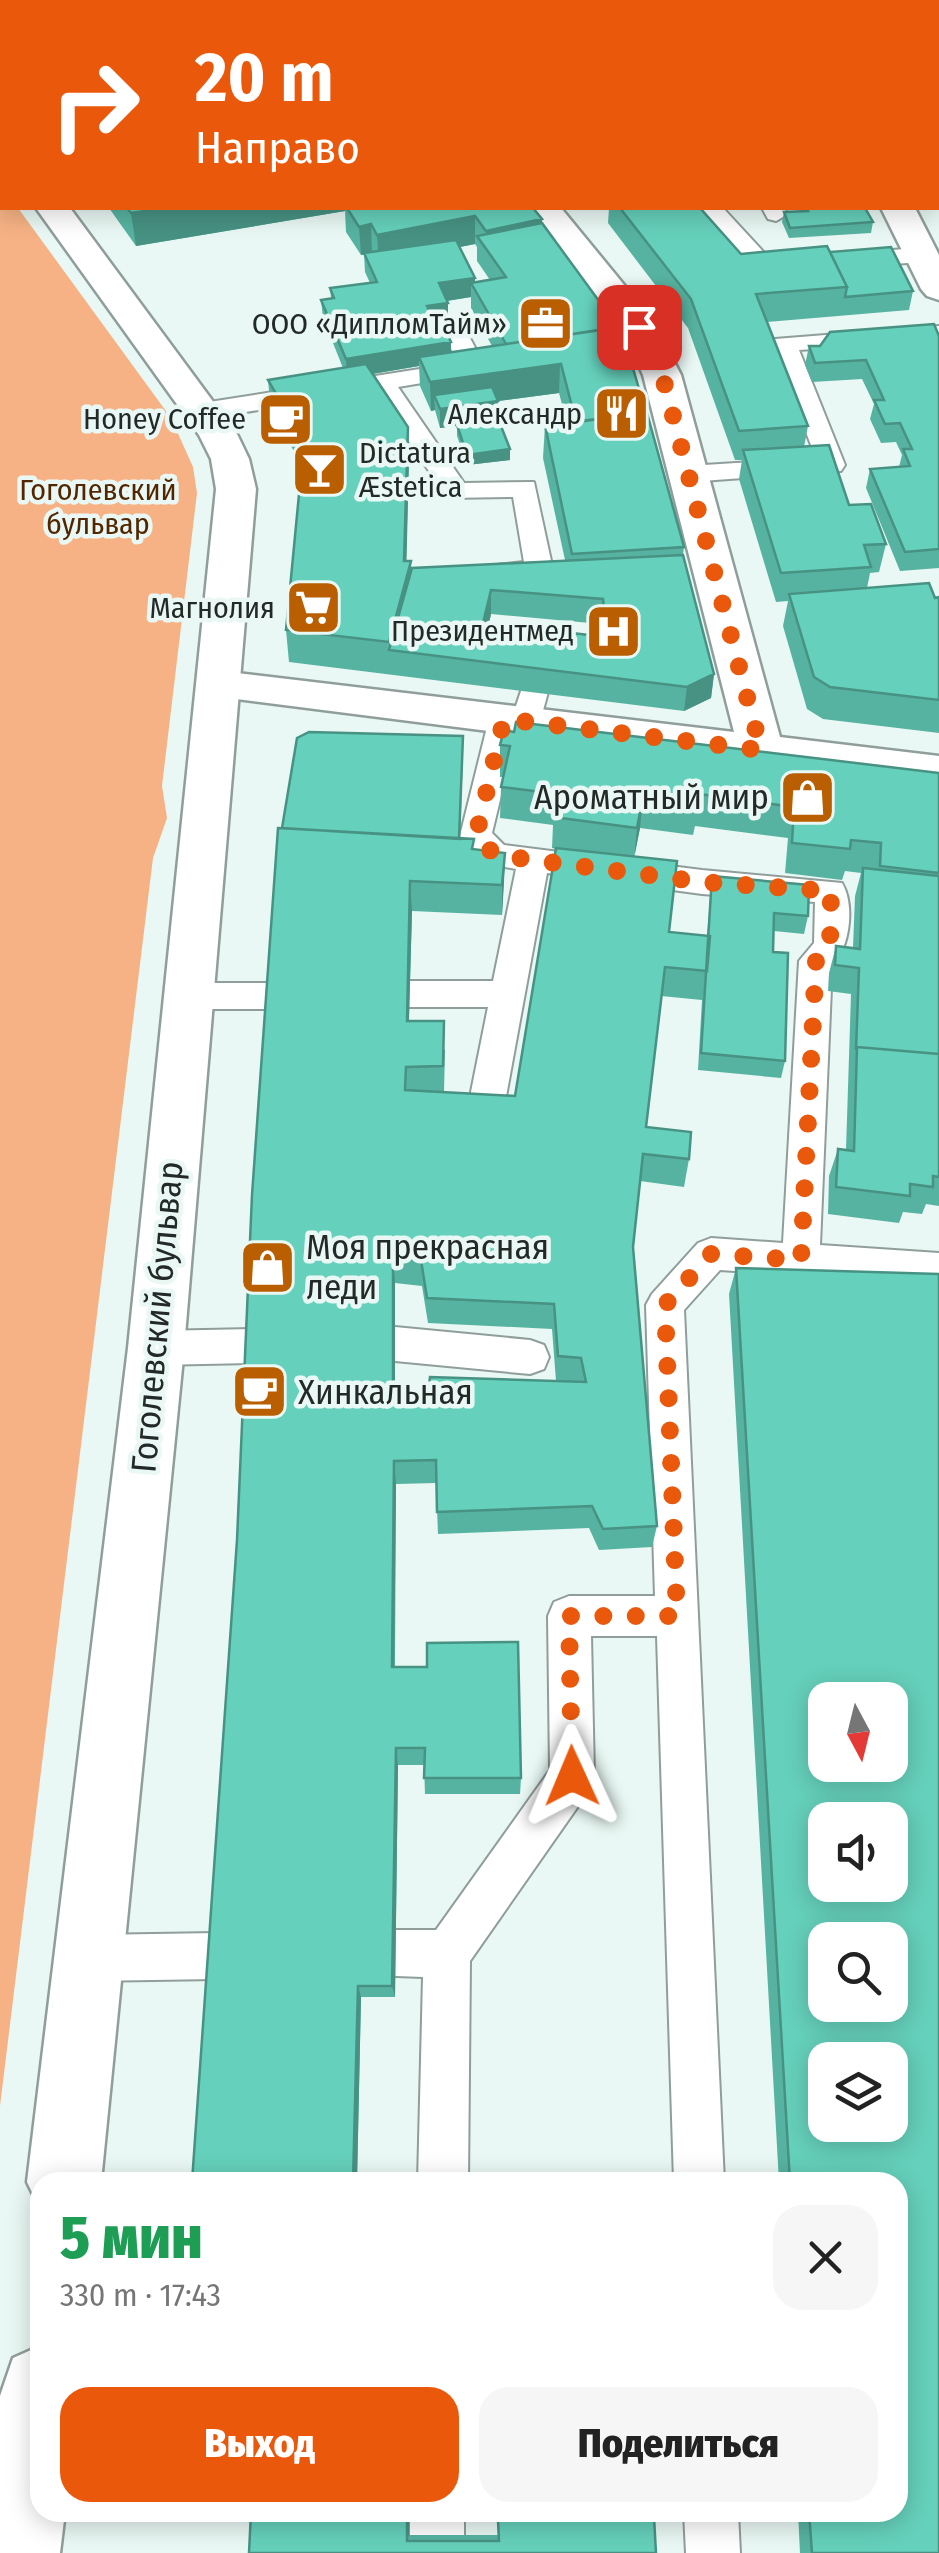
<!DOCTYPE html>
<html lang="ru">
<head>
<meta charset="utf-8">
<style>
	body { margin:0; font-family:"Fira Sans Condensed",sans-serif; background:#f6f6f6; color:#222; height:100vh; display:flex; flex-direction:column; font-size:38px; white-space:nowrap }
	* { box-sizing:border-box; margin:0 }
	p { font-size:32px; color:#767676 }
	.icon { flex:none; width:55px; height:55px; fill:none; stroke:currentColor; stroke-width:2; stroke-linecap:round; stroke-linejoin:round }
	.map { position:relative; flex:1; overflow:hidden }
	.sheet { position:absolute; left:30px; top:2172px; width:878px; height:350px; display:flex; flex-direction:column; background:#fff; border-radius:30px; box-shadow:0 5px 25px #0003 }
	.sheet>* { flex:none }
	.hud { position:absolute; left:0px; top:0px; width:940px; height:210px; box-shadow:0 5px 25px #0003; background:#ea580c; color:#fff; overflow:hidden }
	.needle { width:65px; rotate:173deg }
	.buttons { position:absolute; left:808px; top:1682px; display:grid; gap:20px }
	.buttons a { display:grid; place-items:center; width:100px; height:100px; border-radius:20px; background:#fff; box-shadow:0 5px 25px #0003; font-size:50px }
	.pin { position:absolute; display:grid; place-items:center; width:85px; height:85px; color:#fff; margin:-42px; border-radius:20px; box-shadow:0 5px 15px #0006 }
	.me { position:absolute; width:110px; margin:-55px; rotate:359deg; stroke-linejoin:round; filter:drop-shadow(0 0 8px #0008) }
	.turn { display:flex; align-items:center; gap:35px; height:210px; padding:0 30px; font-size:45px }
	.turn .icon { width:130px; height:130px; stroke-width:2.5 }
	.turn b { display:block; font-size:70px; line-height:85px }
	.round { display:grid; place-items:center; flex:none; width:105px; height:105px; border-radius:30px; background:#f6f6f6 }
	.headline { display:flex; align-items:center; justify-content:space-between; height:170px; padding:0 30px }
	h1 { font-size:60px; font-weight:800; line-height:75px; color:#1e9e55 }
	.primary-button { display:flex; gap:20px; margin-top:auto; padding:20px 30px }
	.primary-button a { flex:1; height:115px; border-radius:30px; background:#ea580c; color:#fff; font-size:40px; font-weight:800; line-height:115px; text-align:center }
	.primary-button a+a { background:#f6f6f6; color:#222 }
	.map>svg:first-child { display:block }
</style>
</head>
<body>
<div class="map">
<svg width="939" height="2553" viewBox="0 0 939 2553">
	<rect width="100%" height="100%" fill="#e9f8f4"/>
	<!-- green -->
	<path fill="#f6b284" d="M0 183 2 208H18L171 418 193 467 197 493 162 786 167 818 153 858 0 2106Z"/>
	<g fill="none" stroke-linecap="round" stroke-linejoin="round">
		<defs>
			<path id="lane" d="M491 0H512L513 2H493Z
				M938 175H939V189H938Z
				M700 208H723L769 258 922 248 934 255 922 262 763 273 755 271Z
				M762 208H784L788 214 776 221 768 219Z
				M455 325 464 327 486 368 482 373 398 387 464 483 534 482 553 570 549 576 487 578 483 572 487 566 524 562 513 497 447 498 375 391 203 419 190 411 203 403 458 363 443 332Z
				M939 326V340L799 350 845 465 841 471 688 482 675 474 688 466 816 458 772 344 775 339Z
				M533 682 543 685 548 692 538 729H517L492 833 504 845 702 870 842 883C855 905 850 948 832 965L820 1245 939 1253V1285L720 1270 684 1310 724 2182H674L657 1636H591L594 1776 588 1792 470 1961 468 2182H418L423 1977 396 1976 379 1970 373 1953 379 1936 396 1930H436L550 1770 548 1616 554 1602 569 1596H655L646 1305 652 1294 698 1243 711 1238 783 1243 799 961 814 943 815 902 702 894 547 873 505 1102 499 1112 487 1116 475 1112 469 1102 488 1007H410L398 1003 393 994 398 985 410 981H493L516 869 484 863 460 836 489 719 493 712H514L523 685Z
				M186 983H273L285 987 290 996 285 1005 273 1009H186L174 1005 169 996 174 987Z
				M395 1327 530 1340 544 1345 549 1357 544 1369 530 1374 395 1361 381 1356 376 1344 381 1332Z
				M252 1329 266 1334 271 1346 266 1358 252 1363 156 1365 142 1360 137 1348 142 1336 156 1331Z
				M216 1933 233 1939 239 1956 233 1973 216 1979 90 1981 73 1975 67 1958 73 1941 90 1935Z
				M410 2512H464V2536L457 2553H417L410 2536Z
				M684 2512H738L740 2553H686Z"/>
			<path id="street" d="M356 0H386L388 2H358Z
				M773 0H803L805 2H775Z
				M527 208H561L652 319 681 375 780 737 939 756V788L205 695 198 685 205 675 220 671 734 732 643 375 622 329Z
				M881 208H915L939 255V300L927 296 921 289Z"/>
			<path id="secondary" d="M0 126 2 127V149L0 148Z
				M36 208H70L237 434 249 459 256 489 184 1348 101 2182H40V2209L27 2182 128 1348 216 489 211 459 199 435Z
				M40 2346V2512H65L60 2553H0V2396L13 2358Z"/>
		</defs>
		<!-- lane casing -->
		<use href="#lane" stroke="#909e9b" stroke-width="4"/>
		<!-- street casing -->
		<use href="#street" stroke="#909e9b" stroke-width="5"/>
		<!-- secondary casing -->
		<use href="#secondary" stroke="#909e9b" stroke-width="5"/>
		<!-- lane -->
		<use href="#lane" fill="#fff" fill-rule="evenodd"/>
		<!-- street -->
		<use href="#street" fill="#fff" fill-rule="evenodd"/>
		<!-- secondary -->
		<use href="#secondary" fill="#fff" fill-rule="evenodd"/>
	</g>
	<!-- wall -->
	<path fill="#57b3a1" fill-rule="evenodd" d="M680 0H774L776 2H681Z
		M938 44H939V170H938Z
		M109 208H533L542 219V223L684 547 683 555 714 674 711 698 684 711 289 662 286 630 302 465 271 412 268 380 343 368 323 318 321 300 331 298 330 288 370 283 365 272 364 254 361 255 346 232 345 211 136 246ZM475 244 477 247V261L490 280 475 282V278L460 247ZM471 297V308L492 346 451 352V342L442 322 448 321 447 301ZM419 366 420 386 431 411 435 410 440 428 457 426V436L467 465 510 460V449L463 425 498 420V401L559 393 567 423 545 425 543 458 565 560 412 568 406 561 409 459 373 374ZM491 614 601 624 602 636 489 624Z
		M609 208H620L741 254 830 252 913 291 909 310 767 322 808 426 804 447 849 505 886 544 879 572 870 573 867 588 939 597V733L823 719 807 709 783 626 788 601 776 602 739 479 742 460H735L688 328 608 223Z
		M801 208H865L873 222 871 233 789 238 782 222 784 212 802 211Z
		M939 336V568L900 571 866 488 870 469 899 467 902 455 896 442 881 443 870 419 874 404 862 379 812 382 805 365 809 346Z
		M500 745 939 773V1206L926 1204 922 1214 903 1212 899 1223 828 1214 829 1176 838 1149 846 1150 851 994 828 991 829 973 836 946 853 948 855 896 861 873 845 871 842 880 785 873 788 838 695 826 693 835 640 828 634 856 669 932 707 936 712 876 808 916 804 934 774 931 773 952 785 1061 781 1078 698 1070 702 1000 661 996 646 1127 689 1159 684 1187 640 1181 633 1247 657 1526 652 1547 599 1550 589 1528 438 1534 436 1483 396 1484 395 1667 521 1778 520 1794H425L424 1765H398L395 1997H361L357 2182H192L237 1540 282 828 463 755 460 839 474 849 505 853 502 915 412 911 409 1021 445 1050 444 1092 515 1096 556 849 552 848 553 825 500 818 501 787 503 777H500ZM395 1283 422 1286 428 1323 552 1329 556 1381 427 1404H395Z
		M736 1268 939 1274V2553H800L798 2512H898V2182H779L729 1294ZM825 1700H890V1765H825ZM825 1820H890V1885H825ZM825 1940H890V2005H825ZM825 2060H890V2125H825Z
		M251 2512H409V2535H498L497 2514 648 2512 654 2517 656 2553H249Z"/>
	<!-- shaded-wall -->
	<path fill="#479283" d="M112 0H160V2H95Z
		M165 208H344L345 211 136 246 131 213Z
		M475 216V244L379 263 377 235Z
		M542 219 541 248H486V231Z
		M371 224 372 253 361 255 359 227Z
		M475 278V291L471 283V297L439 302V283Z
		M448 303V321L427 324V306Z
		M621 331 560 365 559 393 498 401V420L440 428V409L434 395 435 410 431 411 430 382Z
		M451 342V361L419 357V366L347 378 346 359Z
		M408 427 409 459 406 582 411 561 412 593 389 650V642L404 561Z
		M510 449V460L467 465V455Z
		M491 590V614L483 648V623Z
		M714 674 711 698 684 711 687 687Z
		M643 797 640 828 634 859 637 828Z
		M505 853 504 883 502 915V885Z
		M410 881 412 911 408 1050 407 1021Z
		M393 1257 395 1283V1428L393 1404Z
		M394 1461 396 1484 394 1686 392 1667Z
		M396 1748 398 1765 395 1997 392 1986Z
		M358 1986 361 1997 357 2182H353Z
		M407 2512H409V2535L407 2541Z"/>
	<!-- building -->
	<path fill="#65d0bb" stroke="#479283" stroke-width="2.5" fill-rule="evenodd" d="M82 0H112L95 2H83Z
		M713 0H774L776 2H714Z
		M938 44H939V68L938 70Z
		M938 103H939V151L938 152Z
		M127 208H165L131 213Z
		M347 208H533L542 219 486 231 475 216 377 235 371 224 359 227Z
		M620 208H700L741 254 827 246 847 287 756 294 808 426 739 431 691 299Z
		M807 208H865L873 222 790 228 784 212 808 211Z
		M542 223 618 327 506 344 471 283 506 277 477 236Z
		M456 240 475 278 439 283 448 303 427 306 433 319H440L451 342 346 359 321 300 334 298 330 288 377 282 364 253Z
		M891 247 913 291 845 297 847 287 830 252Z
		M934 324 939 336V549L905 552 870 469 910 466 903 449H912L900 423 885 424 874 400H884L866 360 815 363 809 346H820L830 332Z
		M621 327 646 413 576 422 561 364 430 382 419 357Z
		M366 364 408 427 404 561H411L389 642 286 630 304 442 268 380Z
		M492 387 498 401 440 409 434 395Z
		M647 413 684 547 572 554 545 425Z
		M499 421 510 449 467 455 457 425Z
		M829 445 849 505 871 504 886 544 864 545 871 567 781 573 743 450Z
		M683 555 714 674 687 687 389 650 412 568ZM491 590 603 599 607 637 483 623Z
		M929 583 935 598 939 597V700L830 687 814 677 789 594Z
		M516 722 939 773V873L880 866 881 843 851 840 850 849 792 843 794 807 699 794 698 804 643 797 637 828 553 817 558 794 501 787 510 746 500 745 504 730 514 732Z
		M309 732 463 736 459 839 282 828 297 738Z
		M278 828 474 839 472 849 505 853 502 885 410 881 407 1021H444L443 1066 406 1067 405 1090 515 1096 556 848 677 861 669 932 710 936 707 971 665 967 646 1127 691 1132 689 1159 643 1154 633 1247 657 1526 603 1529 592 1506 437 1512 436 1460 394 1461 392 1667H427V1643L518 1642 521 1778H424L425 1748H396L392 1986H358L353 2182H192L237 1540 252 1195ZM393 1257 421 1260 427 1298 554 1304 558 1356 581 1358 586 1382 430 1377 427 1404H393Z
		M863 868 939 876V1054L857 1047 856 1050 859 968 835 965 836 946 860 949Z
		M712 876 809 885 808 916 774 913 773 952 788 953 785 1061 701 1053Z
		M857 1047 939 1054V1177L933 1176V1187L910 1184V1196L836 1187 838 1149 854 1151Z
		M736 1268 939 1274V2553H812L809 2512H898V2182H790ZM825 1700H890V1765H825ZM825 1820H890V1885H825ZM825 1940H890V2005H825ZM825 2060H890V2125H825Z
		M251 2512H407V2541H499L498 2520 654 2517 656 2553H249Z"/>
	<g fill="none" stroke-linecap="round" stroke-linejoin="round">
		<!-- route -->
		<path stroke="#ea580c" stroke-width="18" stroke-dasharray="0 32.4" d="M572 1776 569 1616H677L665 1305 711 1254 801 1260 816 961 830 947 831 891 702 882 495 855 476 836 504 719 761 750 662 374 639 327"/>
	</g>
	<!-- icons -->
	<defs>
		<symbol id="office-square" viewBox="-11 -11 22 22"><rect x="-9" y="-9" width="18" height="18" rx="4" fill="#b95f01" stroke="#e9f8f4"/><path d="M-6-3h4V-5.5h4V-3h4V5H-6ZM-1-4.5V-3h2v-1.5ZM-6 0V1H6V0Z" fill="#fff"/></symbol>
		<symbol id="restaurant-square" viewBox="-11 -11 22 22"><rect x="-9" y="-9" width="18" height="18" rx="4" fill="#b95f01" stroke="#e9f8f4"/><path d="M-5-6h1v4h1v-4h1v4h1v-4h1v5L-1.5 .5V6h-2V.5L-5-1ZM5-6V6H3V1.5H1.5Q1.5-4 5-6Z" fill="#fff"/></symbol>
		<symbol id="cafe-square" viewBox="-11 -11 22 22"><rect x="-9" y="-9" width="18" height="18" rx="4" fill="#b95f01" stroke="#e9f8f4"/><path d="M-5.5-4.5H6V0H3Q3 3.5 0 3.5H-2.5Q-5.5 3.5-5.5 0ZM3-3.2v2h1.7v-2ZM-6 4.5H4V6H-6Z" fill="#fff"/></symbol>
		<symbol id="bar-square" viewBox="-11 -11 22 22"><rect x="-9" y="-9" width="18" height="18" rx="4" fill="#b95f01" stroke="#e9f8f4"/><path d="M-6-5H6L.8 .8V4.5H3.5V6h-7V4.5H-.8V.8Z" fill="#fff"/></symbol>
		<symbol id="supermarket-square" viewBox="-11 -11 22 22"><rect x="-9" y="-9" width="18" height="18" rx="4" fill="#b95f01" stroke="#e9f8f4"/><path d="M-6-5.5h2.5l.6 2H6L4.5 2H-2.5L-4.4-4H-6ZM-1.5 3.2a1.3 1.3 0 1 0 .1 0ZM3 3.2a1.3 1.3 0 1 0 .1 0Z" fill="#fff"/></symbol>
		<symbol id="hospital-square" viewBox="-11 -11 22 22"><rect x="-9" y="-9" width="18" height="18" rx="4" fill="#b95f01" stroke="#e9f8f4"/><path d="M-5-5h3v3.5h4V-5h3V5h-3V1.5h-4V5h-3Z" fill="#fff"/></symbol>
		<symbol id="shop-square" viewBox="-11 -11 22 22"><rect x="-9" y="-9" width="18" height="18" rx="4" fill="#b95f01" stroke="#e9f8f4"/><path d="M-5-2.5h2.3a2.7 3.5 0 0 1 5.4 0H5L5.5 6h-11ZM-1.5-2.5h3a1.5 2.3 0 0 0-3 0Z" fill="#fff"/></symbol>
	</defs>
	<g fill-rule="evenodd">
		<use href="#office-square" x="514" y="292" width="63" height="63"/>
		<use href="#restaurant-square" x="590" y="382" width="63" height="63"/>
		<use href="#cafe-square" x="254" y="388" width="63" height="63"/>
		<use href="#bar-square" x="288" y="438" width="63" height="63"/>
		<use href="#supermarket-square" x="282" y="576" width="63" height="63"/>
		<use href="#hospital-square" x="582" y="600" width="63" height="63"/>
		<use href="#shop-square" x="776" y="766" width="63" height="63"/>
		<use href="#shop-square" x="236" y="1236" width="63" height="63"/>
		<use href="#cafe-square" x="228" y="1360" width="63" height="63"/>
	</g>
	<g text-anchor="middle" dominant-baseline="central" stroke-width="9" stroke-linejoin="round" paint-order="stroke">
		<!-- far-poi labels -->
		<g font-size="30" fill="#232927" stroke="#e9f8f4" text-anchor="end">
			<text x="507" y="324">ООО «ДипломТайм»</text>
			<text x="582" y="414">Александр</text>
			<text x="246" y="419">Honey Coffee</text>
			<text x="359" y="453" text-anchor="start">Dictatura<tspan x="359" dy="34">Æstetica</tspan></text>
			<text x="275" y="608">Магнолия</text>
			<text x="574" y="631">Президентмед</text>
		</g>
		<!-- far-park labels -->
		<g font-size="30" fill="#522600" stroke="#e9f8f4">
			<text x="98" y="490">Гоголевский<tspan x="98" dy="34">бульвар</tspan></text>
		</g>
		<!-- poi labels -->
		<g font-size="35" fill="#232927" stroke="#e9f8f4" text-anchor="start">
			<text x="769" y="797" text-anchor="end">Ароматный мир</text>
			<text x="306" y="1247">Моя прекрасная<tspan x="306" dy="40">леди</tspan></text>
			<text x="298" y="1392">Хинкальная</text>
		</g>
		<!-- street labels -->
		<g font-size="35" fill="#232927" stroke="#e9f8f4">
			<text transform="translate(157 1317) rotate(-85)">Гоголевский бульвар</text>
		</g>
	</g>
</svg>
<div class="buttons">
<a><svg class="needle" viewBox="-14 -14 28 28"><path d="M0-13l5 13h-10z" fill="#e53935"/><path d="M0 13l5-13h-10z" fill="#767676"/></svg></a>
<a><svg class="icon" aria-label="sound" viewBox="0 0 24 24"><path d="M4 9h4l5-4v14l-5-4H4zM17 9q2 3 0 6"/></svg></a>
<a><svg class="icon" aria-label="search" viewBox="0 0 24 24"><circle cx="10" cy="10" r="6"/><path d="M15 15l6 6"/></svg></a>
<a><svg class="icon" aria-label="layers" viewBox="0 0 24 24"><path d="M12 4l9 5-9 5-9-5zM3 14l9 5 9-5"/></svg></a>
</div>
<div class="pin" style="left:639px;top:327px;background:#d93025"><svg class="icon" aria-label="arrive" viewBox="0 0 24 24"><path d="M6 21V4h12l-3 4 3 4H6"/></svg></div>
<svg class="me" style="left:572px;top:1776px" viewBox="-20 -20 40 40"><path d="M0-17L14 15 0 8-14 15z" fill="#ea580c" stroke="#fff" stroke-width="4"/></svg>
<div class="hud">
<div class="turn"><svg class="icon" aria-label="right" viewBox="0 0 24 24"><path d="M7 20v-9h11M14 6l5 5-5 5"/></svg><div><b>20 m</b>Направо</div></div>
</div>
<section class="sheet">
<div class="headline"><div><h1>5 мин</h1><p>330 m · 17:43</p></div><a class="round"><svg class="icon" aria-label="close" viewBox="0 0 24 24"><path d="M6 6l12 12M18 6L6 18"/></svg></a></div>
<div class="primary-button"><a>Выход</a><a>Поделиться</a></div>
</section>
</div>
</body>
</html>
